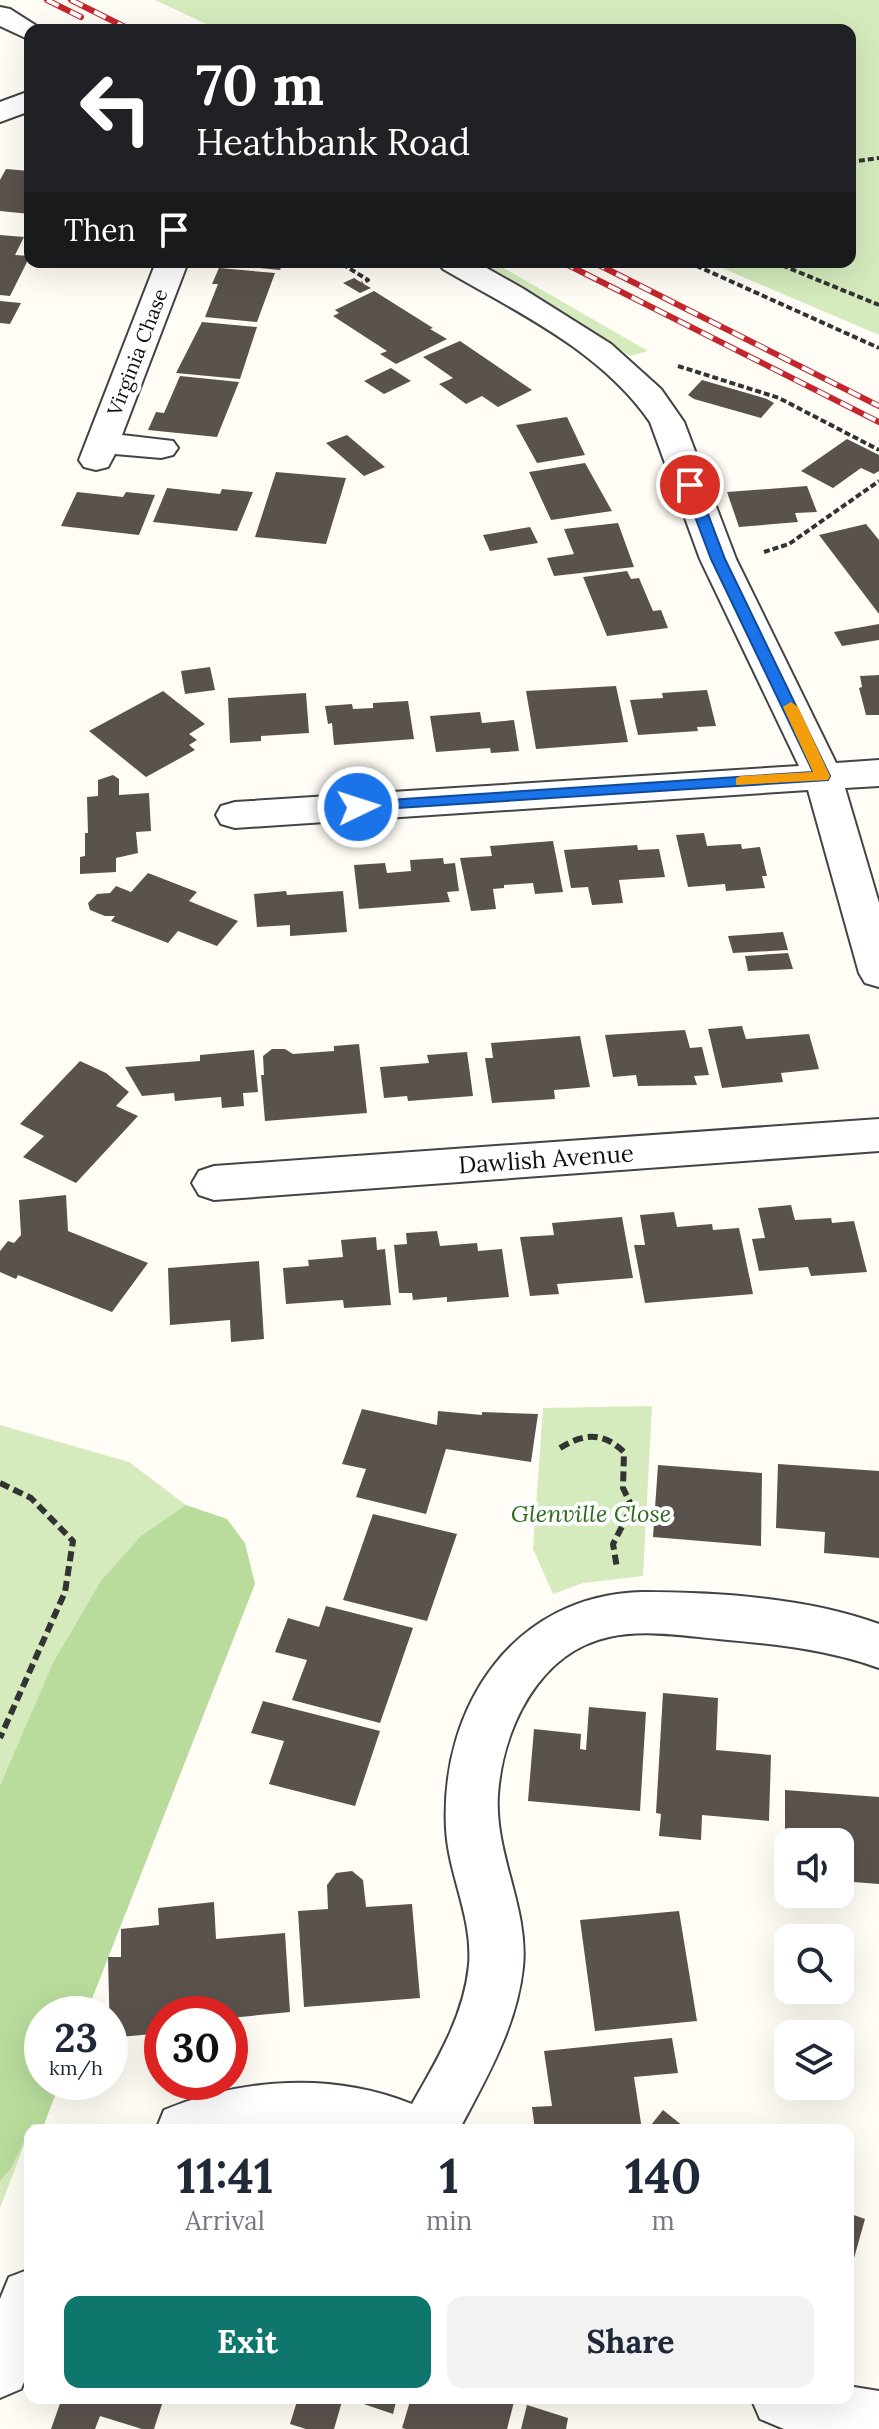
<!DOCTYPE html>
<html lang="en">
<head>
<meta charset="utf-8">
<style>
	body { margin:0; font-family:Lora,serif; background:#f2f2f3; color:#1f2937; height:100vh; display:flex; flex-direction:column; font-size:30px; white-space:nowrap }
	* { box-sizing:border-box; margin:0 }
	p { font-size:26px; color:#747a83 }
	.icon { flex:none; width:44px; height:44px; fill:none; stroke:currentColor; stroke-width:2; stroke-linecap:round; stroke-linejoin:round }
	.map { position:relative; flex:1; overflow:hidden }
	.panel { position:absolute; left:24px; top:2124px; width:830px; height:280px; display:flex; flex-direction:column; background:#fff; border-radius:16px; box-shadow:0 8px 32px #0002 }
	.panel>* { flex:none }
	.banner { position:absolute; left:24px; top:24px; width:832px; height:244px; border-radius:16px; box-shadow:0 8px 32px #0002; background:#202124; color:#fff; overflow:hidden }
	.buttons { position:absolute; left:774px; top:1828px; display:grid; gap:16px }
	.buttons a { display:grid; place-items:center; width:80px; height:80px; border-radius:16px; background:#fff; box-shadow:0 8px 32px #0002; font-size:40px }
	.speed { position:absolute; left:24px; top:1996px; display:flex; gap:16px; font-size:40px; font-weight:700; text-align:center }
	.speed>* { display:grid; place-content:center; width:104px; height:104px; border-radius:50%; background:#fff; box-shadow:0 8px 32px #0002; line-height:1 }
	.speed small { font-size:20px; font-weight:400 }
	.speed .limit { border:12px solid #d22; background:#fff; color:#111 }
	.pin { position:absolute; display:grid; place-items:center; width:68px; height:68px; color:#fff; margin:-34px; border:4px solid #fff; border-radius:50%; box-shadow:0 2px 8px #0007 }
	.me { position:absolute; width:88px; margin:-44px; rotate:86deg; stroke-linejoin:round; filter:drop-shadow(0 0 6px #0008) }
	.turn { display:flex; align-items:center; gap:28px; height:168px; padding:0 40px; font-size:36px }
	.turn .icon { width:104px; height:104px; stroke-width:2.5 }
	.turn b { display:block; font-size:56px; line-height:68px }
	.then { display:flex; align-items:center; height:76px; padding:0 40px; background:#0003; gap:16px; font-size:30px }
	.eta { display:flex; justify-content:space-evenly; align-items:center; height:136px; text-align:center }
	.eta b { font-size:48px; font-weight:800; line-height:56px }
	.button { display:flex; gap:16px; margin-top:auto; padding:16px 40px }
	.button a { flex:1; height:92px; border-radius:16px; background:#0f766e; color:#fff; font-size:32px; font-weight:800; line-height:92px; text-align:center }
	.button a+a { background:#f2f2f3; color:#1f2937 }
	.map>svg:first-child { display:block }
</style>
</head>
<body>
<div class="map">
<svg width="879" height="2429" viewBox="0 0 879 2429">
	<rect width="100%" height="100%" fill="#fffdf5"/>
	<!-- green -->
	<path fill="#d5ebbd" d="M155 0H879V335L708 262H850V30H219Z
		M478 262H493L648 351 630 356Z
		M652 1406 643 1576 583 1583 553 1594 533 1549 543 1408Z
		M0 1425 129 1462 186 1505 179 1510 111 1949 86 2014H42V2082H60L43 2127 32 2124 0 2208Z"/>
	<!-- forest -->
	<path fill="#b9dc9c" d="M186 1505 227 1519 245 1543 255 1584 86 2014H42V2082H60L43 2127 32 2124 11 2168 0 2181V1786L53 1663 101 1581 141 1536Z"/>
	<!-- building -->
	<path fill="#5a524d" d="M6 169 30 171V214L0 211V180Z
		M0 235 24 237 15 255 30 256 10 296 0 295Z
		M230 262H283L280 270 229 265Z
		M219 268 275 273 257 322 205 317 218 284H212Z
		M354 278 362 283 371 288 360 293 343 283Z
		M374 291 433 328 430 329 447 339 396 364 380 354 387 351 333 316 339 313 335 310Z
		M0 301 21 303 10 324 0 323Z
		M202 322 257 327 240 379 176 373Z
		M460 341 532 390 498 407 482 396 466 404 439 384 453 378 423 357Z
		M391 368 411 381 384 394 364 381Z
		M180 376 239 382 217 437 148 430 156 412 164 413Z
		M702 380 767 399 774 403 761 418 694 399 688 395Z
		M567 417 585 455 537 463 516 425Z
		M347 435 385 467 364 476 326 443Z
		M847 439 879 455V471L874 474 861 468 833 488 801 471Z
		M585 463 612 511 551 520 529 472Z
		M276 472 346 478 326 544 255 537Z
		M807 486 817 512 795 513 798 522 739 527 727 492Z
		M167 488 220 494 222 489 253 492 237 531 153 522Z
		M77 492 123 497 126 492 155 495 139 535 61 526Z
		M618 523 634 567 554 576 547 558 574 554 564 529Z
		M866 524 879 540V614L819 535Z
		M530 527 538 543 490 551 483 535Z
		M627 571 631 579 639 578 653 611 661 610 668 628 607 636 583 577Z
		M879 624V640L842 646 834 632Z
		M210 667 215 690 185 694 181 671Z
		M879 675V715H866L859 688 862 687 860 676Z
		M616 686 628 742 536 749 526 691Z
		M707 690 716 726 697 727 698 731 638 735 630 700 663 698 662 693Z
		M163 691 205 724 189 734 197 740 189 745 195 750 146 777 89 731Z
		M306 693 309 733 261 736V741L230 743 228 698Z
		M408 701 414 739 334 745 332 723 328 724 325 706 352 704 353 709 373 708V703Z
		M480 712 482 723 514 720 519 751 491 753 490 748 436 752 430 716Z
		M113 775 119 779V795L149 793 151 831 136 832 138 853 116 858V872L80 874V857L85 856V833H88L87 797 98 796V780Z
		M704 833 707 846 741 844 742 849 760 847 767 876H762L765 888 726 891 725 884 688 887 676 835Z
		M553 841 563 892 535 894 533 883 504 885V888L493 889 496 909 471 911 460 858 492 856 490 846Z
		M637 845 638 850 659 849 665 877 619 880 623 903 592 905 588 887 571 888 564 850Z
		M443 858 444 864 455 863 459 891 447 892 450 902 359 909 354 865 385 863 387 873 411 871 410 860Z
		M148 873 197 892 189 901 238 921 217 946 178 931 168 943 111 921 115 916H105L90 910 88 903 97 894 110 893 116 886 131 892Z
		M286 891 287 895 343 891 347 932 290 936V925L257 927 254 894Z
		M783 932 788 950 733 953 728 936Z
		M788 953 793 969 748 971 745 956Z
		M742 1026 746 1039 809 1034 819 1069 781 1073 783 1082 722 1088 708 1029Z
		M685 1030 690 1048 702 1047 709 1075 694 1076 697 1085 638 1086 636 1075 613 1077 605 1035Z
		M580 1036 590 1087 554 1090 555 1099 492 1103 485 1058H493L491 1043Z
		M359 1044 367 1113 265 1121 261 1075H264L263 1056 272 1049H285L293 1054 334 1051V1046Z
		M254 1050 258 1092 243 1093 244 1106 222 1108 221 1097 175 1101 174 1093 142 1096 125 1067 200 1061V1055Z
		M467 1052 473 1096 408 1101 407 1096 384 1098 380 1067 429 1063 427 1055Z
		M80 1061 106 1073 129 1092 116 1106 138 1116 76 1183 23 1157 44 1136 20 1124Z
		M66 1195 68 1231 148 1263 112 1312 18 1275 16 1279 0 1272V1251L8 1241 14 1243 21 1235 19 1200Z
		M791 1205 795 1220 831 1218 832 1223 854 1221 867 1272 811 1276 808 1267 759 1271 752 1239 765 1238 758 1208Z
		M674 1212 677 1227 712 1224 713 1230 739 1228 753 1294 645 1303 634 1245H645L640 1215Z
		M622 1217 633 1278 557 1284 559 1294 530 1296 520 1237 554 1235 552 1223Z
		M437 1231 440 1246 477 1243 478 1251 502 1249 509 1297 447 1302V1297L413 1300 412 1293H399L394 1245 407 1244 406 1233Z
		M376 1237 377 1250 385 1249 391 1305 344 1308 343 1300 286 1304 283 1268 309 1266 308 1260 343 1257 341 1240Z
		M259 1261 264 1339 231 1342 230 1320 170 1325 168 1268Z
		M362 1409 437 1425 438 1411 482 1415V1412L538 1414 531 1462 446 1449 426 1514 356 1497 366 1469 342 1464Z
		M778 1464 879 1471V1558L824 1553 825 1532 776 1528Z
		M658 1465 762 1473 761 1546 653 1537Z
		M373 1514 457 1534 427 1621 343 1600Z
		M326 1606 413 1628 380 1723 292 1700 307 1660 275 1652 288 1618 319 1627Z
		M663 1693 718 1698 716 1750 771 1755 769 1821 702 1815 701 1840 659 1836 661 1814 656 1813Z
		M263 1701 380 1731 355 1806 269 1784 284 1741 251 1733Z
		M589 1707 646 1712 640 1811 528 1801 534 1729 581 1734 580 1749 586 1750Z
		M785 1790 879 1797V1884L840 1881V1842H788V1877H785Z
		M352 1871 363 1880 366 1907 412 1904 420 1998 304 2007 298 1911 328 1909 327 1885 336 1873Z
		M214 1902 216 1939 285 1933 290 2012 230 2018V2014H162V2033L110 2038 108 1957H121V1929L159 1925 158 1908Z
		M679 1911 697 2021 595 2031 580 1920Z
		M672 2038 678 2073 634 2077 642 2130H535L532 2107 552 2106 544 2051Z
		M663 2110 688 2130H647Z
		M848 2213 865 2219 849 2276H848Z
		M62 2398H164L154 2429H142L100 2416 95 2429H51Z
		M298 2398H343L334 2429H306L290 2424Z
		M346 2398H397L393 2414Z
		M411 2398H515L507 2429H406L402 2428Z
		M527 2405 568 2418 566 2429H521Z"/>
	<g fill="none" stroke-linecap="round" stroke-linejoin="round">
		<defs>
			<path id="minor" d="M0 7 10 9 43 30H30V40L0 26Z
				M30 91V111L0 122V102Z
				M156 262H188L122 435 173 441 178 448 173 455 161 458 115 454 108 467 96 470 84 467 79 460Z
				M438 262H476L522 288 611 344 661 389 684 422 736 559 836 763 879 760V786L845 788 879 903V987L865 983 859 973 808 790 235 828 221 824 216 815 221 806 235 802 799 766 700 559 650 422C600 350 517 312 443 269Z
				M879 1119V1151L214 1200 199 1195 192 1183 199 1171 214 1166Z
				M642 1592C717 1592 809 1598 879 1624V1668C826 1649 774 1644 718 1639 683 1636 645 1629 609 1637 539 1652 503 1728 498 1794 494 1854 529 1908 523 1967 517 2026 486 2079 459 2130H156L164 2110C243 2078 332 2072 412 2104 437 2060 464 2016 469 1965 473 1917 448 1874 446 1828 440 1706 514 1595 642 1592Z
				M30 2269V2368L21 2389 0 2398V2299L9 2277Z
				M848 2386 879 2391V2429H784L760 2419 751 2398H848Z"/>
		</defs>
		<!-- minor casing -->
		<use href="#minor" stroke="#444" stroke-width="4"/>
		<!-- path-far1 -->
		<path stroke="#333" stroke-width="4" stroke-dasharray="6 3" stroke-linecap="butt" d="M850 162 879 158
			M349 262 347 267 368 280 362 283
			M688 262 879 348
			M774 262 879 305
			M678 366 779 398 879 450
			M764 552 789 544 879 481"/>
		<!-- path -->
		<path stroke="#333" stroke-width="6" stroke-dasharray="10 5" stroke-linecap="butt" d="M560 1448C584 1433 603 1432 624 1452L623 1488 632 1507 613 1544 617 1568
			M0 1483 31 1498 73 1541 65 1592 0 1738"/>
		<!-- minor -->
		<use href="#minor" fill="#fff" fill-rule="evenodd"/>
		<defs>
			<path id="rail" d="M47 0 81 17
				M71 0 131 30
				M562 262 879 422
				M593 262 879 406"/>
		</defs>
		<!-- rail casing -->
		<use href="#rail" stroke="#c4262e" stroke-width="6"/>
		<!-- rail -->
		<use href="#rail" stroke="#fff" stroke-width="4" stroke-dasharray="13" stroke-linecap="butt"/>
	</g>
	<!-- route -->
	<path fill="#1a73e8" stroke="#114b97" stroke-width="2" d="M690 480 697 485 725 559 830 776 828 780 352 811V803L358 802 813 772 711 559 683 485Z"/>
	<!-- slow -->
	<path fill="#f59e0b" d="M791 702 798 707 830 776 828 780 736 785V778L741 776 813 772 783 707Z"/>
	<g text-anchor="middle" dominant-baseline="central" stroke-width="8" stroke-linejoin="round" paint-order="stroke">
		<!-- far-street labels -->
		<g font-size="20" fill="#111" stroke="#fff">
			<text transform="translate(137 352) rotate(-69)">Virginia Chase</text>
		</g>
		<!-- street labels -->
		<g font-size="24" fill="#111" stroke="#fff">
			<text transform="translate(546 1159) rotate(-4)">Dawlish Avenue</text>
		</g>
		<!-- park labels -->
		<g font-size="24" font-style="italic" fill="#2f6b1f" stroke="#fff">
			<text x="591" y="1513">Glenville Close</text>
		</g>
	</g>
</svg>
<div class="buttons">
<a><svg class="icon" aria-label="sound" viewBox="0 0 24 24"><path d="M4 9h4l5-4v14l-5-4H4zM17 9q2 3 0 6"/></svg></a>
<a><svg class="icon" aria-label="search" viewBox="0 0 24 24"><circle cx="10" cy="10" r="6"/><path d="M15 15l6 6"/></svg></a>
<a><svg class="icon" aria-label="layers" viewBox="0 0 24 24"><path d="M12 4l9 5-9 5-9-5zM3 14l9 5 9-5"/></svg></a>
</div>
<div class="speed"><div>23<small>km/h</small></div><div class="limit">30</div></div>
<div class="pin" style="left:690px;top:485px;background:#d93025"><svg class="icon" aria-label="arrive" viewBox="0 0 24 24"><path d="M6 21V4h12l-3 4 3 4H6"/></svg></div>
<svg class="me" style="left:358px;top:807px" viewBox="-20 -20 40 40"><circle r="17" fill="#1a73e8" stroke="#fff" stroke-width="3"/><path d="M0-11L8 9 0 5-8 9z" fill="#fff"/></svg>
<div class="banner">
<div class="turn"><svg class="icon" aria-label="left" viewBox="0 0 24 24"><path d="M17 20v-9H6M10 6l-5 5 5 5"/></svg><div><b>70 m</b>Heathbank Road</div></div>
<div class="then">Then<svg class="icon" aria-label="arrive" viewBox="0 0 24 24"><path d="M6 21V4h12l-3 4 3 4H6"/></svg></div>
</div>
<section class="panel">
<div class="eta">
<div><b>11:41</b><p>Arrival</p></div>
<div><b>1</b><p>min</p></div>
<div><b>140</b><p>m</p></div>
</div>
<div class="button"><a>Exit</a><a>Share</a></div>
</section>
</div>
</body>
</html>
